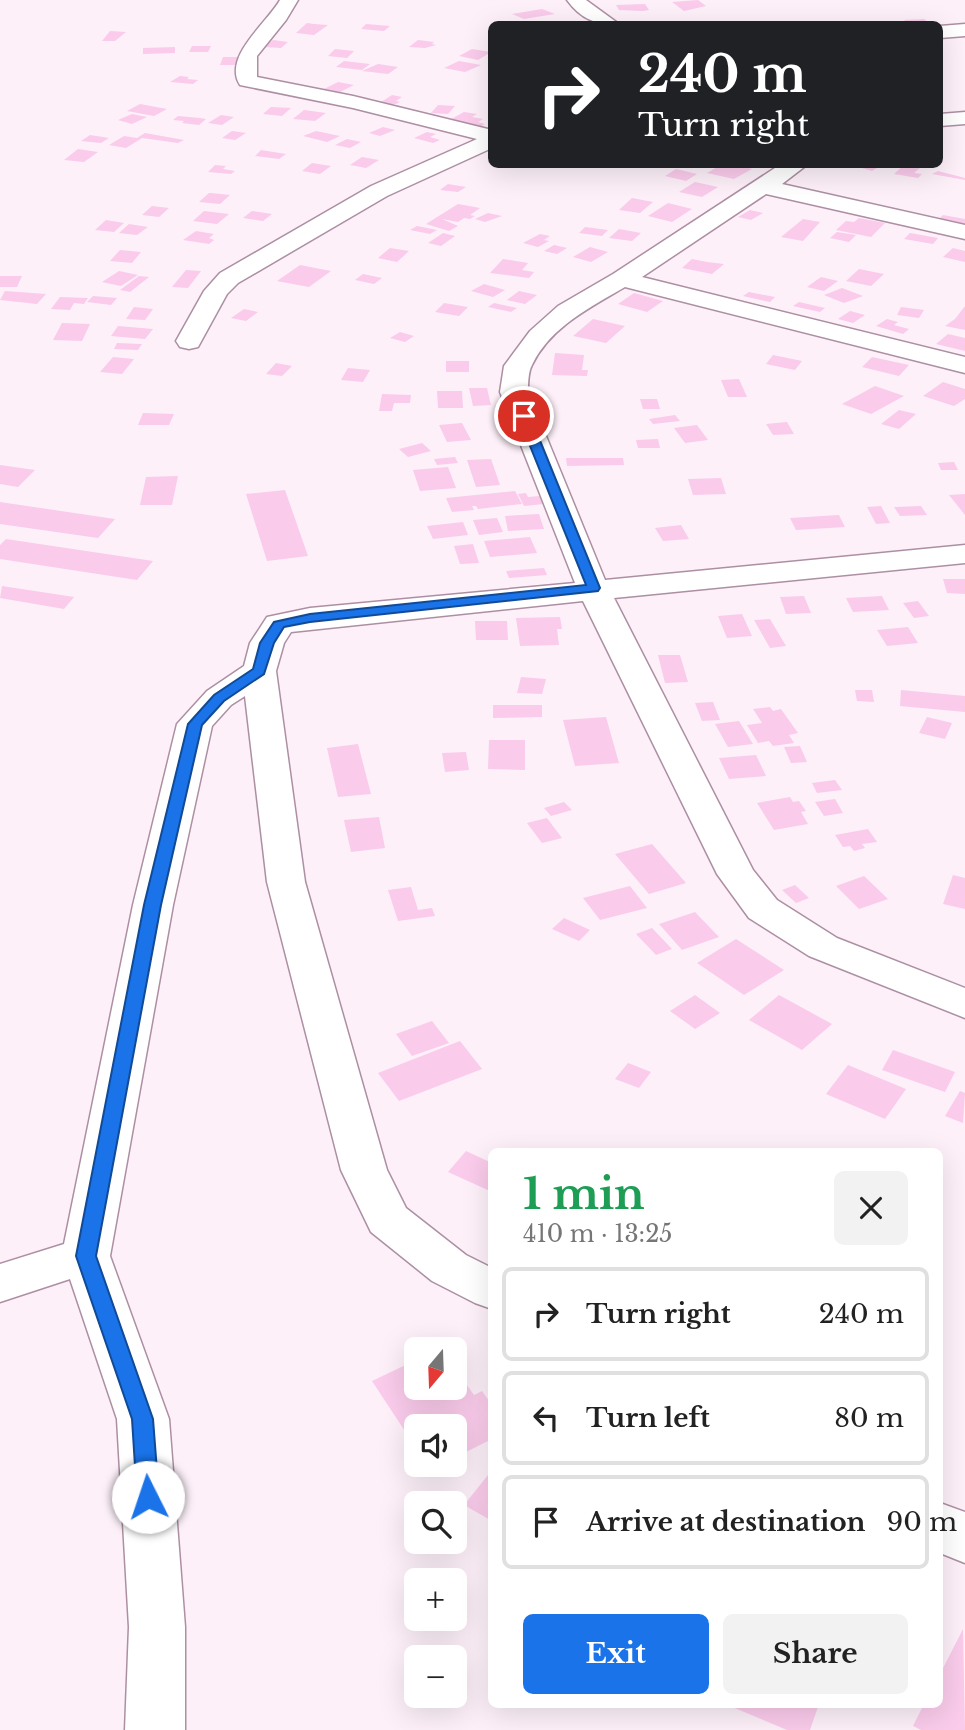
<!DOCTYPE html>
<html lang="en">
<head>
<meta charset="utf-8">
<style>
	body { margin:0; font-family:"Libre Baskerville",serif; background:#f2f2f2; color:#222; height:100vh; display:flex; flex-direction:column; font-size:26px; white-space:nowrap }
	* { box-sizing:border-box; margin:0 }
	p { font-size:23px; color:#767676 }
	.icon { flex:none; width:38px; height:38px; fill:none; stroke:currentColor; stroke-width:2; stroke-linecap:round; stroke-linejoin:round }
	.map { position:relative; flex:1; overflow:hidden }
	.side { position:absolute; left:488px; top:1148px; width:455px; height:560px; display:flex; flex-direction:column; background:#fff; border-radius:10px; box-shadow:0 7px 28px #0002 }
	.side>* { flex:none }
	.top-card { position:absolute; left:488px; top:21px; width:455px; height:147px; border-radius:10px; box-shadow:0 7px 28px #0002; background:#202124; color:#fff; overflow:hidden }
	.needle { width:46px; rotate:199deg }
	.controls { position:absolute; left:404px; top:1337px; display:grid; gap:14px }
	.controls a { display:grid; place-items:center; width:63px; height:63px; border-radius:10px; background:#fff; box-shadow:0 7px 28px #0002; font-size:35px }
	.pin { position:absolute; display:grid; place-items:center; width:60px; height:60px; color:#fff; margin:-30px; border:4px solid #fff; border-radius:50%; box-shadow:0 2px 7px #0007 }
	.me { position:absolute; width:77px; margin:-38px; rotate:356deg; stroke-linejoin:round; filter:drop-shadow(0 0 5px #0008) }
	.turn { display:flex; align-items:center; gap:24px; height:147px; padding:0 35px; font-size:32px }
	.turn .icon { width:91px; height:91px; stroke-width:2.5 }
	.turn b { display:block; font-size:49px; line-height:60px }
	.round { display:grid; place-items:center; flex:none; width:74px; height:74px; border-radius:10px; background:#f2f2f2 }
	.summary { display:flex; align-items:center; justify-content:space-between; height:119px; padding:0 35px }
	h1 { font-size:42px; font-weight:700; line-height:52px; color:#1e9e55 }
	.action { display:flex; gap:14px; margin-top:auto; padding:14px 35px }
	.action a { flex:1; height:80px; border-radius:10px; background:#1a73e8; color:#fff; font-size:28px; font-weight:700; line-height:80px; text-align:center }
	.action a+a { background:#f2f2f2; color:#222 }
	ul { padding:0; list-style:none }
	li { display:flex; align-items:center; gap:21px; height:94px; margin:0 14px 10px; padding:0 21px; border:4px solid #e0e0e0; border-radius:10px }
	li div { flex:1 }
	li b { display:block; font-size:26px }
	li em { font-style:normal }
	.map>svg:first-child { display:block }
</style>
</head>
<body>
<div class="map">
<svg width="965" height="1730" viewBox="0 0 965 1730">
	<rect width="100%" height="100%" fill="#fdf0f9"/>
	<!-- building -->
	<path fill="#facbeb" d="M698 0 706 6 684 11 672 2Z
		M645 4 649 10 643 11 619 10 616 5Z
		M542 9 555 14 524 19 512 14Z
		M924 19 931 24H909L904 20Z
		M307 23 314 24 328 25 314 35 296 33Z
		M366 24 390 26 384 31 361 29Z
		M110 31 126 32 115 41H102Z
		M273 40 288 42 281 48 265 47Z
		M418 40 434 42 432 44 436 45 425 48 409 47Z
		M192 46H211L208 52H189Z
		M175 47V53L143 54V48Z
		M335 49 354 51 347 58 328 56Z
		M472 49 491 52 478 60 459 56Z
		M223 57H238L235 65H220Z
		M344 61 370 64 362 70 336 67Z
		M459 61 481 65 465 72 444 68Z
		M378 64 398 67 388 74 362 71Z
		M180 76 189 77 187 79 198 80 193 84 170 82Z
		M338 82 354 85 340 92 324 89Z
		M392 95 402 97 396 101 400 102 396 104H378Z
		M140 104 167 109 154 116 127 111Z
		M438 105 455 106 448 114 431 113Z
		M271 107 291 108 282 116 263 114Z
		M304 110 326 113 315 121 293 119Z
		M464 112 477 114 472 117 483 119 478 122 485 124 477 129 444 123Z
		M132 114 147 117 132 124 118 120Z
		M221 115 234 117 222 125 208 123Z
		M178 116 200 118 206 119 199 125 182 123 184 121 173 120Z
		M383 127 395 130 380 136 369 133Z
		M232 131 246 133 235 140 222 138Z
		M316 131 340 136 327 142 303 136Z
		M427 132 436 134 430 137 440 140 433 143 414 138Z
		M145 133 184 140 178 143 142 138 126 148 109 145 124 136 137 138Z
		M90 135 109 138 101 143 81 141Z
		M347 139 361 142 350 148 335 145Z
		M78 149 98 152 84 162 64 160Z
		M261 150 286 154 279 159 255 156Z
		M362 157 379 160 366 168 350 165Z
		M312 163 331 166 320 174 302 171Z
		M722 164H734L752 169 734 179 707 173Z
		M848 164H884L872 171Z
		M215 165 226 166 223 169 235 171 231 174 208 172Z
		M904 165 920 168 914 173 922 174 918 178 894 174Z
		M676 169 697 174 686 181 665 176Z
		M938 171 965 178V180L932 174Z
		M695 182 718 187 702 197 679 192Z
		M448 184 466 187 458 192 440 190Z
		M209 193H211L230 195 220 204 199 202Z
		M632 198 653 202 640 213 619 210Z
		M668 203 692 209 672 222 648 216Z
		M458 204 480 208 470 215 475 216 470 219 464 218 458 222 442 219 458 226 449 231 426 224Z
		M152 206 169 208 159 217 142 215Z
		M750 210 763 213 751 220 738 217Z
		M204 211 229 214 217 224 193 221Z
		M252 211 272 214 263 221 243 218Z
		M488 213 502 216 485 222 475 219Z
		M943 215 965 219V226L937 221Z
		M859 218 885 223 871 237 836 230 846 221 854 222Z
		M803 219 820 222 803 241 781 237Z
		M106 220 124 223 114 232 95 230Z
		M129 224 148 227 137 235 119 233Z
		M417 226 437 230 430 234 410 230Z
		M585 227 608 230 602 236 579 233Z
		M619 229 641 233 632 241 609 238Z
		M196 231 214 234 209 238 214 240 209 244 183 240Z
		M837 232 856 235 849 242 830 238Z
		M443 233 455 236 441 246 428 243Z
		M910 233 938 238 933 244 904 239Z
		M540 234 550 236 544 240 549 241 538 247 523 243Z
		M554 245 567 248 557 254 544 251Z
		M590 247 608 252 591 262 573 257Z
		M390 248 409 251 397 262 378 258Z
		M953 248 965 251V262L943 257Z
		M120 250 141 252 132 263 110 261Z
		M503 259 528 263 522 270 534 272 529 278 490 273Z
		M692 259 707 262 724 264 712 274 682 268Z
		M300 265 331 271 309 287 277 281Z
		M859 269 884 274 871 286 846 281Z
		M186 270 201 271 188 288 172 287Z
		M119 271 138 275 121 286 102 282Z
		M363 274 382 278 374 284 355 280Z
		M0 276H22L17 287H0Z
		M139 276 149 277 130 292 120 290Z
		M821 277 838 281 824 291 807 287Z
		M484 284 505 290 493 297 471 291Z
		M842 288 863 296 844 303 824 295Z
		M5 291 46 294 37 304 0 300Z
		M519 291 537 295 525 304 507 300Z
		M749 292 775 297 770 302 743 296Z
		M634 293 663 301 647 312 618 304Z
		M93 296 117 298 111 305 87 302Z
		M60 297 88 298 84 304 74 303 70 310 51 309Z
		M799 302 825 308 820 312 793 306Z
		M444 303 468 307 459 316 435 312Z
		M494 303 517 308 511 312 488 307Z
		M965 306V330L945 326 955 319Z
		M134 307 153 309 145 320 126 319Z
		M901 307 924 310 919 318 897 315Z
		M244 309 258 312 246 321 231 318Z
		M850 311 865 315 853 323 838 319Z
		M593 319 625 326 606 343 573 336Z
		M887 319 898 322 894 325 909 329 903 334 876 326Z
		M62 323 90 324 82 341 53 340Z
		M118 326 153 329 145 339 111 336Z
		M400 332 414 336 405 342 390 338Z
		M948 334 965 338V351L936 344Z
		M117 343 142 344 138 350 114 349Z
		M555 353 584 355 582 370H588L587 376 552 375Z
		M773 355 802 361 795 370 766 364Z
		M113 357 134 359 122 374 100 372Z
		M872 357 909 365 899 376 862 367Z
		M446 361H469V372H446Z
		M276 363 292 366 282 376 266 374Z
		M348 368 370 370 363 382 341 380Z
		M739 379 747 397H728L721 380Z
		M943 382 965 389V399L954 406 923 396Z
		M875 386 904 396 871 414 842 404Z
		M469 388H487L491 405 473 406Z
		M437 391H462L463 408H438Z
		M382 394 411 395 410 403H394L392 411H379Z
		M640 399H657L660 409H643Z
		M899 410 916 414 899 429 881 424Z
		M143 413 174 414 169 425H138Z
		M675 415 680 421 653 424 649 419Z
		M787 422 794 434 773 435 766 424Z
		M462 423 471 440 447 442 439 425Z
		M697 425 708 440 685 443 674 428Z
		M658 439 660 448H638L636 440Z
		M422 443 431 451 408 457 399 449Z
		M455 457 458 463 437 465 434 459Z
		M566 458H623L624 465 567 466Z
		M491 459 500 485 476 487 467 460Z
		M954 462 958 470H941L938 463Z
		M0 465 35 470 18 487 0 484Z
		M448 467 456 488 420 491 413 470Z
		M178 476 172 505H140L146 477Z
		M721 478 726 494 693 495 688 479Z
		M285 490 308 556 267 561 246 494Z
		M515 491 522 504 478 509 476 506H472L474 510 452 512 446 498Z
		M526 493 528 497 540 496 544 504 524 506 518 494Z
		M965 494V515L949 495Z
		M0 502 115 519 98 538 0 524Z
		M881 506 890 523 876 524 867 507Z
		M921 506 927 515 900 516 894 507Z
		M539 514 544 529 508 531 505 516Z
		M839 515 845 527 796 530 790 518Z
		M497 518 503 532 479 535 473 520Z
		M463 522 468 535 433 539 427 526Z
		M681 525 689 539 663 541 655 528Z
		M530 537 537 553 490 557 484 541Z
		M6 539 153 561 137 580 0 559V545Z
		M473 544 479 563 460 564 454 546Z
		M544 568 547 575 509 578 506 571Z
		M943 579H965V594L947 593Z
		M2 586 74 597 64 609 0 598Z
		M804 596 811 613 786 614 780 597Z
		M882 596 889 610 853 612 846 598Z
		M918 601 929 616 914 618 903 603Z
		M742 614 752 636 727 638 718 616Z
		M560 617 562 629H557L559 645 520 646 516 618Z
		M770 619 786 646 770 648 754 620Z
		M475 621H507L508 640H476Z
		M908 627 918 643 887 646 877 630Z
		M658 655H680L688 682 665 683Z
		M521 677 546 679 542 694 517 693Z
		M855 690H872L874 702 857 701Z
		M901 690 965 696V712L900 706Z
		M713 702 720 720 702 721 695 703Z
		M493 705H542V717L493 718Z
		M770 707 773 711 781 709 798 733 789 735 794 743 773 746 769 741 758 743 747 725 762 723 753 709Z
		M606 717 619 763 575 766 563 720Z
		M927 717 952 723 945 739 919 733Z
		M739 721 753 744 728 747 715 724Z
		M489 740H525V770L488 769Z
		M358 744 371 794 338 797 327 748Z
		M800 746 807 762 791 763 784 747Z
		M466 752 469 770 445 772 442 753Z
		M756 755 766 776 729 779 719 758Z
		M835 780 842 790 817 793 812 783Z
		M790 797 793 802 799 801 806 811 801 812 808 824 774 830 757 803Z
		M835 799 843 813 824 816 815 802Z
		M564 802 572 810 551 816 544 808Z
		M379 817 385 848 351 852 344 820Z
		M547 818 562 838 542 843 527 823Z
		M868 829 877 842 862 844 865 848 854 851 850 846 843 847 835 835Z
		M652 844 686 883 649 894 615 854Z
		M953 875 965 878V909L943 904Z
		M864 876 888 899 859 909 836 886Z
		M795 885 809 898 796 903 782 890Z
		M630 886 647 908 600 920 583 898Z
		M411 887 418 910 432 908 435 916 398 921 388 890Z
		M695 912 719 937 682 950 659 924Z
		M564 918 590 930 579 941 552 929Z
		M652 928 672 949 656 955 636 934Z
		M736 939 784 970 744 995 697 963Z
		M695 995 720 1013 695 1029 670 1011Z
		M779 995 832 1024 802 1050 749 1020Z
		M432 1021 449 1043 412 1056 396 1034Z
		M460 1041 482 1069 399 1101 378 1073Z
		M893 1050 955 1072 945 1092 882 1070Z
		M628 1063 651 1072 639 1088 615 1079Z
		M848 1065 906 1089 885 1119 826 1094Z
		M960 1091 965 1093 963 1123 945 1116Z
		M466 1151 492 1163V1192L448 1172Z
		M416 1360V1388H455V1368L474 1395 482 1391 492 1405V1439L462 1454 455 1444V1426H416V1448L372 1381Z
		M492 1470V1521L464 1505Z
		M963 1629 965 1730H921L913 1726 924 1704H940V1674Z
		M725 1704H819L810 1730H787Z"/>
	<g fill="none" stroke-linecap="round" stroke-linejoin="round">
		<defs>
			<path id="minor" d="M280 0H298L286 20 257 56V77L353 96 492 130V148L387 196 238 283 227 294 198 347 189 349 180 347 176 341 204 291 220 273 371 186 477 139 353 108 240 85C222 57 267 23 280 0Z
				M567 0H586L619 24C597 26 581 19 567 0Z
				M965 24V36L940 38V26Z
				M965 112V124L940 126V114Z
				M781 164H808L782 184 965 225V239L766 194 642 277 965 357V373L625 287C591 307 550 327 532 365 528 372 528 384 528 392L605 580 965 545V563L614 598 753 870 777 900 837 938 965 988V1018L809 956 749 918 717 874 583 601 291 632 284 643 276 671 305 882 387 1170 406 1208 466 1255 492 1268V1309L475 1303 432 1281 371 1232 341 1170 267 882 245 696 231 705 212 726 173 905 110 1256 169 1419 185 1627V1730H125L129 1627 117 1419 70 1279 0 1302V1264L64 1244 133 905 177 724 207 691 244 666 250 643 267 617 310 608 575 583 500 392 504 366 530 331 558 306 613 274Z
				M940 1503 965 1512V1563L940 1553Z"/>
		</defs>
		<!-- minor casing -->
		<use href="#minor" stroke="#ad8fa3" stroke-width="3"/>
		<!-- minor -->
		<use href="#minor" fill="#fff" fill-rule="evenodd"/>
	</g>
	<!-- route -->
	<path fill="#1a73e8" stroke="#114b97" stroke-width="2" d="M520 414 530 416 600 588 598 591 310 622 284 627 274 643 264 674 224 701 202 725 161 905 96 1256 153 1419 159 1497 156 1504 148 1507 140 1504 137 1497 132 1419 76 1256 144 905 188 724 214 695 253 669 260 643 274 622 310 614 586 585 518 416Z"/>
</svg>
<div class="controls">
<a><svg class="needle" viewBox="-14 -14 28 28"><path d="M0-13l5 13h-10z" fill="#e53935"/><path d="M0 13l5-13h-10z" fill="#767676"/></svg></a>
<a><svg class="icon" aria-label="sound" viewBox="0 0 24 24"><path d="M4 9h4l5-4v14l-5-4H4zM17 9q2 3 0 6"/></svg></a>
<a><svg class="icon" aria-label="search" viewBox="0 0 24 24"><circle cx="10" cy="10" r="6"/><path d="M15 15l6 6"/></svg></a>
<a>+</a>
<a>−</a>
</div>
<div class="pin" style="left:524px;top:416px;background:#d93025"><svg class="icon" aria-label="arrive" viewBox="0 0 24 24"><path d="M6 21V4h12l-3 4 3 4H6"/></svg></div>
<svg class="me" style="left:148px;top:1497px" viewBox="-20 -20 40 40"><circle r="19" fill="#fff"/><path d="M0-13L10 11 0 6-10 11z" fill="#1a73e8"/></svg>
<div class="top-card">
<div class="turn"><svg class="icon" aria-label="right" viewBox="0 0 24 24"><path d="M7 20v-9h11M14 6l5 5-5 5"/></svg><div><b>240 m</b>Turn right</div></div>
</div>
<section class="side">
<div class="summary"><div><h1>1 min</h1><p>410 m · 13:25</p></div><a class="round"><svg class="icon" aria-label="close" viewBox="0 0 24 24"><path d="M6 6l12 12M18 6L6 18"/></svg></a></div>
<ul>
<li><svg class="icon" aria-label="right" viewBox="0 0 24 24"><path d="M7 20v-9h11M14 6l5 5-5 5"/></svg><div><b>Turn right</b></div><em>240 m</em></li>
<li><svg class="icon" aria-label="left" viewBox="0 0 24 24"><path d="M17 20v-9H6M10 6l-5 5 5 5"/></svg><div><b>Turn left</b></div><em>80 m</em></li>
<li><svg class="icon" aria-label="arrive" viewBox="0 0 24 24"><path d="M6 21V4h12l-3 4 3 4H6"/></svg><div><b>Arrive at destination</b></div><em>90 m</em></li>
</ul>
<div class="action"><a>Exit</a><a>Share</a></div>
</section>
</div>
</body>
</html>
